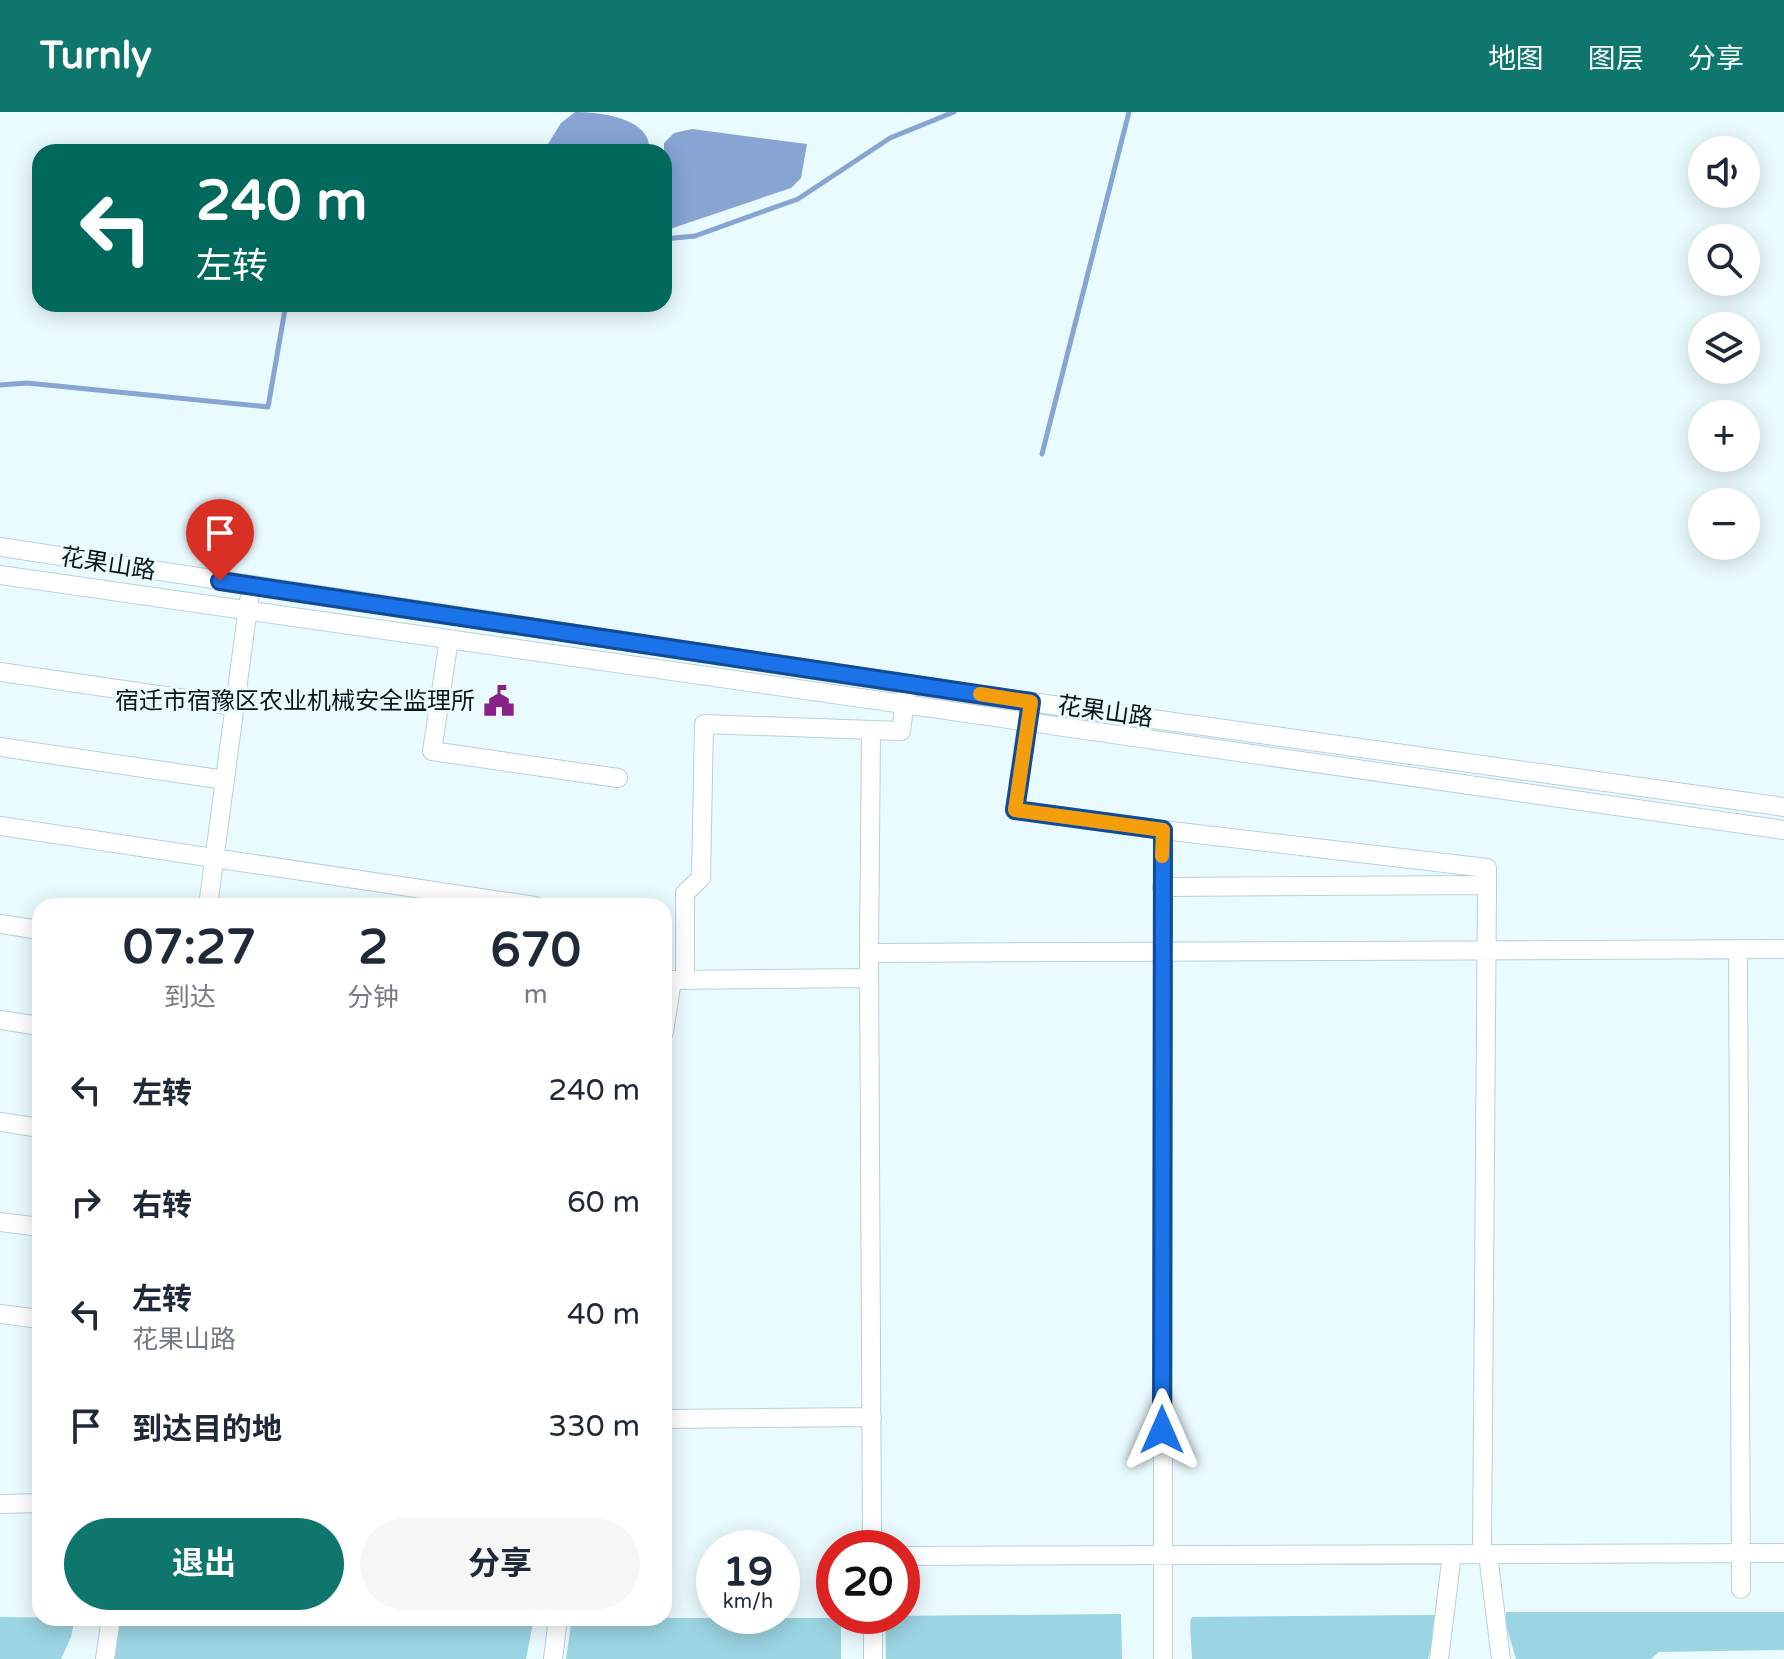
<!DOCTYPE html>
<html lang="zh">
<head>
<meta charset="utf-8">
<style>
	body { margin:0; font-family:"Varela Round","Noto Sans SC",sans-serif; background:#f6f6f7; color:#1f2937; height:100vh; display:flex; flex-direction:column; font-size:30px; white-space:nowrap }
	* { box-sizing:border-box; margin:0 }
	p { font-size:26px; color:#747a83 }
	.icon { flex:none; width:44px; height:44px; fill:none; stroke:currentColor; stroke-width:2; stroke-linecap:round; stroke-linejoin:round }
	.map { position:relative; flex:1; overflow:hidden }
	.sheet { position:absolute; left:32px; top:786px; width:640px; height:728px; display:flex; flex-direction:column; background:#fff; border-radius:24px; box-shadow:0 4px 20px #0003 }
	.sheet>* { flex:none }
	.hud { position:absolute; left:32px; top:32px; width:640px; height:168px; border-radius:24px; box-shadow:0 4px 20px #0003; background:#00695c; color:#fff; overflow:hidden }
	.buttons { position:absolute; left:1688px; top:24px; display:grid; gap:16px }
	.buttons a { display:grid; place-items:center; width:72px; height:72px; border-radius:50%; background:#fff; box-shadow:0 4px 20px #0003; font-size:40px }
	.speed { position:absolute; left:696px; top:1418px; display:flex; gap:16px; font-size:40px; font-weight:700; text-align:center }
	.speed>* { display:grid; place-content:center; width:104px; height:104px; border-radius:50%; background:#fff; box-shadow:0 4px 20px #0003; line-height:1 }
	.speed small { font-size:20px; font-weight:400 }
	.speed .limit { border:12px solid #d22; background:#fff; color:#111 }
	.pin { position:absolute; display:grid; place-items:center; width:68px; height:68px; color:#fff; margin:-82px -34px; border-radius:50% 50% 50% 0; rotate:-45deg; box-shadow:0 0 8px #0007 }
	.pin .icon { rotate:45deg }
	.me { position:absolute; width:88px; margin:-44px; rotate:0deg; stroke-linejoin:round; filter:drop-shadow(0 0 6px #0008) }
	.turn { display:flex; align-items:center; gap:28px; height:168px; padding:0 32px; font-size:36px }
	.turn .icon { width:104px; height:104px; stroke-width:2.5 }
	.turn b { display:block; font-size:56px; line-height:68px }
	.eta { display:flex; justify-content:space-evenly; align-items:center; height:136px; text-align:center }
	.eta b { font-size:48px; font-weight:700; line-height:56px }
	.button { display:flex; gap:16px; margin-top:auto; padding:16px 32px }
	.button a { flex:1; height:92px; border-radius:48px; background:#0f766e; color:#fff; font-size:32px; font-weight:700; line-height:92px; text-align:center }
	.button a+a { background:#f6f6f7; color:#1f2937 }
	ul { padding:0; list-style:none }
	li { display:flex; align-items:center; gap:24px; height:112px; padding:0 32px }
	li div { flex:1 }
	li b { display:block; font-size:30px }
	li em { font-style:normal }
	header { display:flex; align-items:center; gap:48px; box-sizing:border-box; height:112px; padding:0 40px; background:#0f766e; color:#fff }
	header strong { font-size:38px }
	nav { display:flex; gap:44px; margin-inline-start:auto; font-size:28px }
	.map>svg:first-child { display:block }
</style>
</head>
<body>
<header>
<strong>Turnly</strong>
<nav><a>地图</a><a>图层</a><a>分享</a></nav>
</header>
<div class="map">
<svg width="1784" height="1547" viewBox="0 0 1784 1547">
	<rect width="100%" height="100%" fill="#eafbff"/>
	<!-- green -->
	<path fill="#9bd4e2" d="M1506 1500H1784V1538L1659 1540 1651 1547H1516L1506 1513Z
		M1121 1502 1122 1547H886L885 1504Z
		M1435 1503 1438 1510 1428 1547H1192L1190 1510 1192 1505Z
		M0 1505 75 1506 71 1525 61 1547H0Z
		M534 1506 526 1547H114L115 1508Z
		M572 1506H841V1547H566Z"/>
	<!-- water -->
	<path fill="#87a4d3" d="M575 0C599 0 654 6 649 40H543L561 11Z
		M692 17 807 32 801 66 791 76 667 118 664 116V31L674 21Z"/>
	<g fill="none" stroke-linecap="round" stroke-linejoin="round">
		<!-- stream -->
		<path stroke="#87a4d3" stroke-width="5" d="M664 127 695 124 798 87 890 26 954 0
			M0 273 27 271 268 295 286 192
			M1042 342 1129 0"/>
		<defs>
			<path id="minor" d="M0 435 981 583 1784 695
				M0 463 1784 718
				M449 527 432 639 618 666
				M0 560 234 594
				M1029 599 1015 698 1163 718V1547
				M0 635 225 668
				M0 714 535 794
				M1163 718 1487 756V773
				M1162 775 1487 773 1482 1442
				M208 794 249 488
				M0 812 40 818
				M1738 838 1741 1477
				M869 841 871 618
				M685 868V781L701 766 704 612 901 619 906 582
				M0 908 40 914
				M664 920 672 868 869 866
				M0 1010 40 1016
				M0 1110 40 1115
				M0 1202 40 1207
				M664 1307 872 1305
				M0 1392 40 1391
				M872 1436 869 841 1784 837
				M1488 1442 1501 1547
				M902 1444 1784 1441
				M873 1504V1547
				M105 1547 111 1506
				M553 1547 558 1506
				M1439 1547 1452 1442"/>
		</defs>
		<!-- minor casing -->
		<use href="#minor" stroke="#b6d1d7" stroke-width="20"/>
		<!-- minor -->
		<use href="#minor" stroke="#fff" stroke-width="18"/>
	</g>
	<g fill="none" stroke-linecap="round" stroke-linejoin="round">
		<defs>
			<path id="route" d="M220 469 1031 590 1015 698 1163 718 1162 1318"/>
		</defs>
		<!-- route casing -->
		<use href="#route" stroke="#114b97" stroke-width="20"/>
		<!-- route -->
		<use href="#route" stroke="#1a73e8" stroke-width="14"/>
		<!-- slow -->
		<path stroke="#f59e0b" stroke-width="14" d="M980 582 1031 590 1015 698 1163 718 1162 744"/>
	</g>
	<!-- icons -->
	<defs>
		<symbol id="civic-bare" viewBox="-9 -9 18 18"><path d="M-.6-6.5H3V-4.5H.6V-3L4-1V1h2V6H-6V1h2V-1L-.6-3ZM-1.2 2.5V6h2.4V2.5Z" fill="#872188" stroke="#eafbff" stroke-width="2.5" paint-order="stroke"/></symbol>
	</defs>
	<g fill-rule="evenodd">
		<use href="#civic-bare" x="477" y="567" width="44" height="44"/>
	</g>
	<g text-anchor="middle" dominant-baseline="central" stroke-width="6" stroke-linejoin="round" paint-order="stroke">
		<!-- street labels -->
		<g font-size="24" fill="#0b1417" stroke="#eafbff">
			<text transform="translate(108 452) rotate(9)">花果山路</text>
			<text transform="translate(1105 600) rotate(8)">花果山路</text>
		</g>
		<!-- poi labels -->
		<g font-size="24" fill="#0b1417" stroke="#eafbff" text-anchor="end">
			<text x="475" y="589">宿迁市宿豫区农业机械安全监理所</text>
		</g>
	</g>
</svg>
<div class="buttons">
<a><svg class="icon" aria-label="sound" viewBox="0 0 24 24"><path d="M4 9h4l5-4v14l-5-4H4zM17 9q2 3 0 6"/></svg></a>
<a><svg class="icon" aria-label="search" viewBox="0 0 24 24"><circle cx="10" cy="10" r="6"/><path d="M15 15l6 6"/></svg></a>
<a><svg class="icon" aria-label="layers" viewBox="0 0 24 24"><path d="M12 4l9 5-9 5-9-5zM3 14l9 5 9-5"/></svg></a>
<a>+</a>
<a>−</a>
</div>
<div class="speed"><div>19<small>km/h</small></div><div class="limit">20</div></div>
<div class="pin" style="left:220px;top:469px;background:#d93025"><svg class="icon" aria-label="arrive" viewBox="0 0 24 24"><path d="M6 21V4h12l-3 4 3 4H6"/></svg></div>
<svg class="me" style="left:1162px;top:1318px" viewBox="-20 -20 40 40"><path d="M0-17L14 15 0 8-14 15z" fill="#1a73e8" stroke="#fff" stroke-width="4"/></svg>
<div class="hud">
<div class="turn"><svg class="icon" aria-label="left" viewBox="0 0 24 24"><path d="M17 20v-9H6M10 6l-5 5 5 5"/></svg><div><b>240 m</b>左转</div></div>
</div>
<section class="sheet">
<div class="eta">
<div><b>07:27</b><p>到达</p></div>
<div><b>2</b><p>分钟</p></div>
<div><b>670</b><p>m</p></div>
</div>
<ul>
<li><svg class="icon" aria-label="left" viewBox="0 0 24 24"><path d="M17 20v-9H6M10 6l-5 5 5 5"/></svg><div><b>左转</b></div><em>240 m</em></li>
<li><svg class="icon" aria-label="right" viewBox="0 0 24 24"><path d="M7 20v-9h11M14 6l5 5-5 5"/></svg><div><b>右转</b></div><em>60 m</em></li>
<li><svg class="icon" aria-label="left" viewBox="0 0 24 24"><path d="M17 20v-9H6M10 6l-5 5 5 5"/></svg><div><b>左转</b><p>花果山路</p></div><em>40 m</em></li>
<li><svg class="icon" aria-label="arrive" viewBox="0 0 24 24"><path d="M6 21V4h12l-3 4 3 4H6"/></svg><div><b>到达目的地</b></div><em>330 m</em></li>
</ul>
<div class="button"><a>退出</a><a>分享</a></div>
</section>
</div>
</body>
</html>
